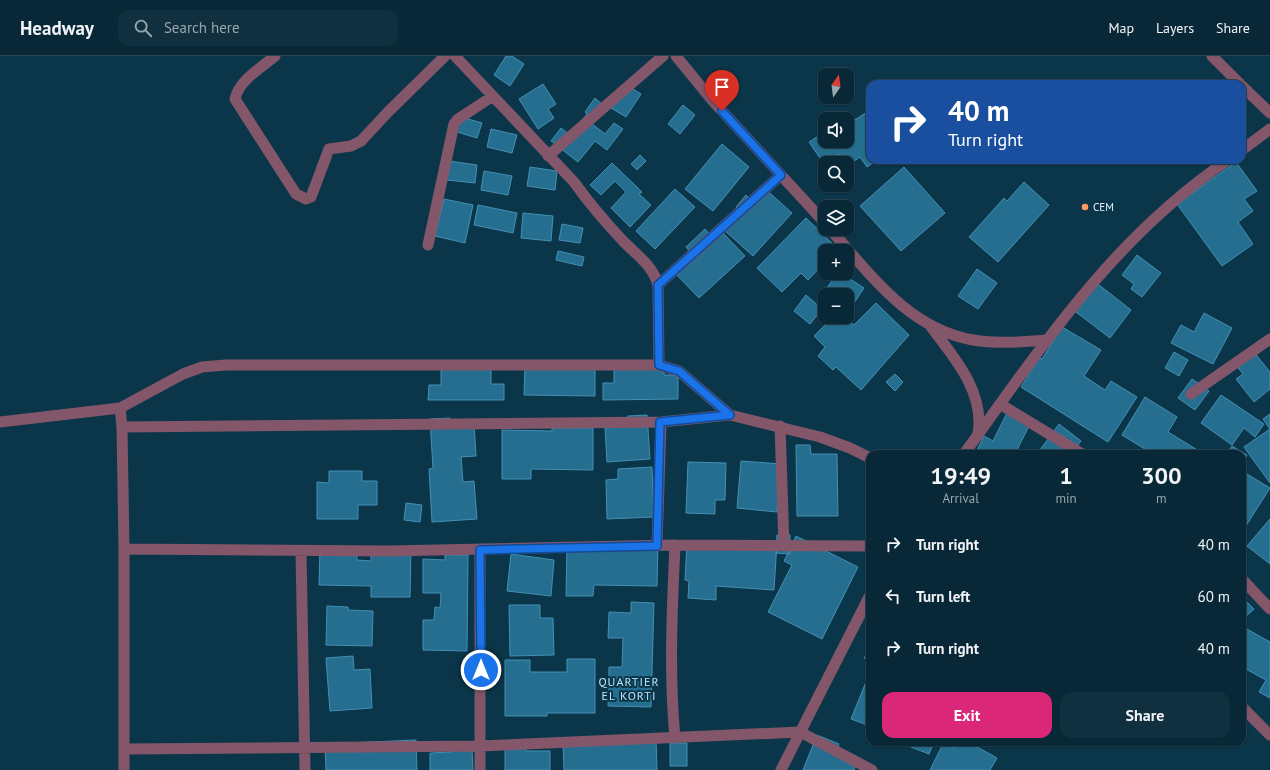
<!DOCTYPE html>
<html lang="en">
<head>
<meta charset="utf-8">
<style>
	body { margin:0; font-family:"PT Sans",sans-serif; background:#11303f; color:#f1f3f6; height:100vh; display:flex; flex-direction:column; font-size:15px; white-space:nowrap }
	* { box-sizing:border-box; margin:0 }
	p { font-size:13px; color:#98a6ad }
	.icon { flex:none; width:22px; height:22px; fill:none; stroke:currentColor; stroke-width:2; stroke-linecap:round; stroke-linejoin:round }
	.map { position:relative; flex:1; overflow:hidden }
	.sheet { position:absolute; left:866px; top:394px; width:380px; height:296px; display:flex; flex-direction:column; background:#082837; border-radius:12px; box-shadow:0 1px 3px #0004,0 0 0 1px #294452 }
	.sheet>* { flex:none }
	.top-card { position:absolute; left:866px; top:24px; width:380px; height:84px; border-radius:12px; box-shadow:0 1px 3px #0004,0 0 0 1px #294452; background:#1a4fa0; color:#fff; overflow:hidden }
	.needle { width:26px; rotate:14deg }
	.fabs { position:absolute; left:818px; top:12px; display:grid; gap:8px }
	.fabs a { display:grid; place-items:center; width:36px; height:36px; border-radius:8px; background:#082837; box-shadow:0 1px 3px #0004,0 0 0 1px #294452; font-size:20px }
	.pin { position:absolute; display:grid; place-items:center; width:34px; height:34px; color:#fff; margin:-41px -17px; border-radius:50% 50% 50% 0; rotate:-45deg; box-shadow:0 0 4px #0007 }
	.pin .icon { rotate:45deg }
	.me { position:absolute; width:44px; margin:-22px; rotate:0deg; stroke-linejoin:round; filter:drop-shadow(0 0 3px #0008) }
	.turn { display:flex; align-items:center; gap:14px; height:84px; padding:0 16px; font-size:18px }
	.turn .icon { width:52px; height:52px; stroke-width:2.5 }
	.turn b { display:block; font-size:28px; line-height:34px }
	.eta { display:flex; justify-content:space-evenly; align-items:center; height:68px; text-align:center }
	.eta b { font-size:24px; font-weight:800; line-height:28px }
	.primary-button { display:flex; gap:8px; margin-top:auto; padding:8px 16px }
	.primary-button a { flex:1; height:46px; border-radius:12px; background:#db2777; color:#fff; font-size:16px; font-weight:800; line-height:46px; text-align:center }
	.primary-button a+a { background:#11303f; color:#f1f3f6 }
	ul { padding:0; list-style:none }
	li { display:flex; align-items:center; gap:12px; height:52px; padding:0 16px }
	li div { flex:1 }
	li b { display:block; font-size:15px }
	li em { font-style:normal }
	header { display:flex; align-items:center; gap:24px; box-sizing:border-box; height:56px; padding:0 20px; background:#082837; border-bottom:1px solid #294452 }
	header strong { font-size:19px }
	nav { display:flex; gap:22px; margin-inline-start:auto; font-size:14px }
	.search { width:280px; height:36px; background:#11303f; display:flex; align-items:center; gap:10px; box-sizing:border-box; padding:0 14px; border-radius:12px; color:#98a6ad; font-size:15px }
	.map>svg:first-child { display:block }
</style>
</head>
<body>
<header>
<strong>Headway</strong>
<div class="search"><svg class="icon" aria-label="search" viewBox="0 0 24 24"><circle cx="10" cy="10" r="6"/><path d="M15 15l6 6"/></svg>Search here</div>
<nav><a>Map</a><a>Layers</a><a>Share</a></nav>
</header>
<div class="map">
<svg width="1270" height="714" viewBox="0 0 1270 714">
	<rect width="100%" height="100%" fill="#0b3649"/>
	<!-- building -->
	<path fill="#266e8f" stroke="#4390b5" d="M506 0H512L524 8 510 30 494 19Z
		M543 28 556 48 548 53 554 62 538 73 519 43Z
		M626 29 641 38 626 61 611 52Z
		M595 42 604 50 591 67 605 78 614 67 623 73 607 94 595 85 578 106 551 85 561 72 570 79 587 58 585 56Z
		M683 49 695 59 680 78 668 68Z
		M870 54V104H877L867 111 860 101 847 110V107H844L838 98 824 108 809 86 825 76V85H847V69Z
		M458 60 482 67 477 82 454 75Z
		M491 73 517 79 512 97 487 91Z
		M722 88 749 111 713 155 685 133Z
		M640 99 646 105 637 114 631 108Z
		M449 105 477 109 475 127 447 124Z
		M1236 106 1257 135 1244 143 1253 155 1238 166 1253 188 1222 210 1177 148Z
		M612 107 642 136 639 138 651 149 630 171 611 152 626 136 615 125 601 139 590 129Z
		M530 111 557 115 555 134 527 130Z
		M904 111 945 157 901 195 860 150Z
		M484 115 512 120 508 139 481 134Z
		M1024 126 1049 149 998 206 969 181 1004 142 1007 145Z
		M762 130 792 157 753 200 724 174 741 155 736 151 746 139 750 143Z
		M675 133 695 151 655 193 636 175Z
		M444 143 473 149 465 187 435 180Z
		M478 149 517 157 513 177 474 169Z
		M523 157 553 160 551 185 521 182Z
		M806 162 838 193 835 195H825V206L808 224 801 217 782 236 757 212Z
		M562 168 583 172 580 187 559 184Z
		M705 173 714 183 722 176 745 200 699 242 672 214 690 196 686 191Z
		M558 195 584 201 582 210 556 204Z
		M1137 199 1161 217 1142 241 1131 233 1134 228 1122 219Z
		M977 213 997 227 978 253 958 240Z
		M837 217H841L864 232 848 256 847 239 825 240 823 238Z
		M1094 225 1131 254 1110 282 1072 253Z
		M806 239 822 253 810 268 794 255Z
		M876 247 909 279 861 334 836 311 833 314 818 300 825 291 814 280 833 261H845L854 269Z
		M1204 257 1232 272 1213 308 1171 287 1181 269 1194 276Z
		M1062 271 1101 294 1084 320 1105 334 1111 325 1137 341 1108 386 1021 331 1039 302 1042 303Z
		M1253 295 1270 316V333L1254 346 1236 323 1243 318 1235 308Z
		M1174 296 1188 304 1179 320 1165 312Z
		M525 308H595V340L524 339Z
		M614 309H664V319H678V343L603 344V327H614Z
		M441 311H491V328H504V344H428L429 329H441Z
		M895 318 903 326 895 335 886 326Z
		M1192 323 1209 335 1195 354 1178 342Z
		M1221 339 1264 368 1255 381 1244 372 1232 389 1201 367Z
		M1145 341 1177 361 1168 376 1204 398H1153L1122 379Z
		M1009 353 1032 364 1015 398H985L977 394 984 380 993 385Z
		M1270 358V373L1263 363Z
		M647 359 650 403 607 406 605 372 629 370 628 360Z
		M450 362V368L474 367 476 400 461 401 463 426 474 425 477 463 432 466 429 413 433 412 430 363Z
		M1059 368 1081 385 1071 398H1037Z
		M552 372H593V414L531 413V423H502V374L552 375Z
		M1270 373V427L1244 391Z
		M796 389H810L811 398H837L838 460H797Z
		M1232 390 1247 399 1242 407V398H1227Z
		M741 405 781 408 777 456 737 452Z
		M688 406 726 407 725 444H715V458L686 457Z
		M652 411 654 461 607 463 606 424 618 423V413Z
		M329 415H362V425H377V449H358V463H317V426L329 427Z
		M1242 415 1270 432 1242 476Z
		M406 447 422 449 420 466 404 464Z
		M1270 463V508L1247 490Z
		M777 479H790V498L776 497Z
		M796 480 858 511 822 583 768 556 792 509 784 505Z
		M687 486 777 487 774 534 716 530V544L688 542 689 525 685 524Z
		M658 487 657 530 594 529 593 540H566L567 489Z
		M371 492 411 493 410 541H371V530L319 529 320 493 357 494V504L371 505Z
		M511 498 554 504 551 540 507 535Z
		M445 499H468L467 595 423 594V564H434L435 551 440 552 441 537H423V503L445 504Z
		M1242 541 1254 553 1242 564Z
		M631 546 654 547 651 651 608 650 609 611H622L623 582H608L609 556 631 557Z
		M509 549H540V562H553L554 599 510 600Z
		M327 550 348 551V554L373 555 372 590 326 589Z
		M1245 572 1270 586V642L1259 636 1266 624 1242 611 1246 602 1242 600V577Z
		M870 593V605L864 602Z
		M353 600 354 614 370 613 372 652 330 655 326 602Z
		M567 603H595V657H547V660H505V604H530V616H567Z
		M868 621 870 622V670L851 663Z
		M817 679 839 688 836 694 859 702 854 714H803Z
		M656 682 657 714H564L563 685Z
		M416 684 417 714H326L325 688Z
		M898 686H934L929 698Z
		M944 686 954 692 957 686H968L997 702 990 714H930Z
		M670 687H687V710H670Z
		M526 691V695H550V714H505V692Z
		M451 692H472L473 714H430V697L451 696Z"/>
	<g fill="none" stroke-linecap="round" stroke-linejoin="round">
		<!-- minor -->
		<path stroke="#83566a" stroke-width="11" d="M275 0C261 12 239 24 235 43L296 138 306 143 311 141 329 93 351 90 361 85 388 56 445 0
			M455 0 574 126C589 147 606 167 624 186 637 199 653 210 658 229L659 309
			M676 0 712 44 825 167
			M1212 0 1240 28
			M1242 30 1270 57
			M548 100 663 0
			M830 173C871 219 909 273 973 284 997 288 1022 286 1046 284
			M428 189 454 68 458 63 493 40
			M658 229 781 119
			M931 271C955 302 985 337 978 378
			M1191 338 1270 283
			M1000 348 1082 398
			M120 352 183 318 202 311 226 309H659L679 315 730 359 820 381 850 392 870 402
			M0 366 120 352 122 371 124 493V714
			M780 370 784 490
			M122 371 661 366 730 359
			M675 489C672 554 669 618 675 682
			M657 490 661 366
			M124 493 388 495 675 489 870 490
			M480 493V714
			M301 495 305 714
			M1242 523 1270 553
			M1242 651 1270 679
			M125 693 480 690 800 676 872 714"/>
		<!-- tertiary -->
		<path stroke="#83566a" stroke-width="11" d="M1242 94 1270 73
			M964 398C1043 289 1114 181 1228 104
			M781 714 870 539"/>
	</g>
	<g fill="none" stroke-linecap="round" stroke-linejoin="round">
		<defs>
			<path id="route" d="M481 614 480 494 657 490 660 366 730 359 679 315 659 309 658 229 781 119 722 55"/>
		</defs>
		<!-- route casing -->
		<use href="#route" stroke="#114b97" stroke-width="10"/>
		<!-- route -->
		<use href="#route" stroke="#1a73e8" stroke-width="7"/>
	</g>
	<!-- markers -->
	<circle fill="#ff9b5a" stroke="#0b3649" stroke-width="1.5" cx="1085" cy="151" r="4"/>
	<g text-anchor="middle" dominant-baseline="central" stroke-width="4" stroke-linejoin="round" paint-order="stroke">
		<!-- poi labels -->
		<g font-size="11" fill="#e3f2fa" stroke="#0b3649" text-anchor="start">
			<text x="1093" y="151">CEM</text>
		</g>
		<!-- neighbourhood labels -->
		<g font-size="12" letter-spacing="1" fill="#b8e4fc" stroke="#0b3649">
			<text x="629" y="625">QUARTIER<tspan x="629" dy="14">EL KORTI</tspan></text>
		</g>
	</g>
</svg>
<div class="fabs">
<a><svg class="needle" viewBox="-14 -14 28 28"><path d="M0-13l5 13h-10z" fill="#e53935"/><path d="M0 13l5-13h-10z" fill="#98a6ad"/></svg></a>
<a><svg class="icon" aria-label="sound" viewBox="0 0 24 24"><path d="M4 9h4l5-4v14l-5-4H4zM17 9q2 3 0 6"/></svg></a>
<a><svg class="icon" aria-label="search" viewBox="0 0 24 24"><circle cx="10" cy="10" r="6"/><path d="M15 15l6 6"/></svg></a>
<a><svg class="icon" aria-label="layers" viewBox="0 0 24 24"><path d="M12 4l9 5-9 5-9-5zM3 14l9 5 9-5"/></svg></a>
<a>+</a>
<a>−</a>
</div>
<div class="pin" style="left:722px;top:55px;background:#d93025"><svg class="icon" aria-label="arrive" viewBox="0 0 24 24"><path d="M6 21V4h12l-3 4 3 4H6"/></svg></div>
<svg class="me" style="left:481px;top:614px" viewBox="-20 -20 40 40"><circle r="17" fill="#1a73e8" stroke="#fff" stroke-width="3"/><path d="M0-11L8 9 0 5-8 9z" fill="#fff"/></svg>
<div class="top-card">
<div class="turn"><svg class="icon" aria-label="right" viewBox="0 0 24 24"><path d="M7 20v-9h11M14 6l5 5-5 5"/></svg><div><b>40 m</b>Turn right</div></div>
</div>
<section class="sheet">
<div class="eta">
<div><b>19:49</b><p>Arrival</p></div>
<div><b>1</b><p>min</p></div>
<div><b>300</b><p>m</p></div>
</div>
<ul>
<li><svg class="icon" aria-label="right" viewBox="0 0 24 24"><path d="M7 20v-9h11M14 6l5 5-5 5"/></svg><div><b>Turn right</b></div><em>40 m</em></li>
<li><svg class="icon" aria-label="left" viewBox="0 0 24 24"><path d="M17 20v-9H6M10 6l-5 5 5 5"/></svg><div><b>Turn left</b></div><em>60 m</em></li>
<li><svg class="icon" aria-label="right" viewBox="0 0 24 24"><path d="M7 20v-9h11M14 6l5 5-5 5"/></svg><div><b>Turn right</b></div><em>40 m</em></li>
</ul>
<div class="primary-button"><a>Exit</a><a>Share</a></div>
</section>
</div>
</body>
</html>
